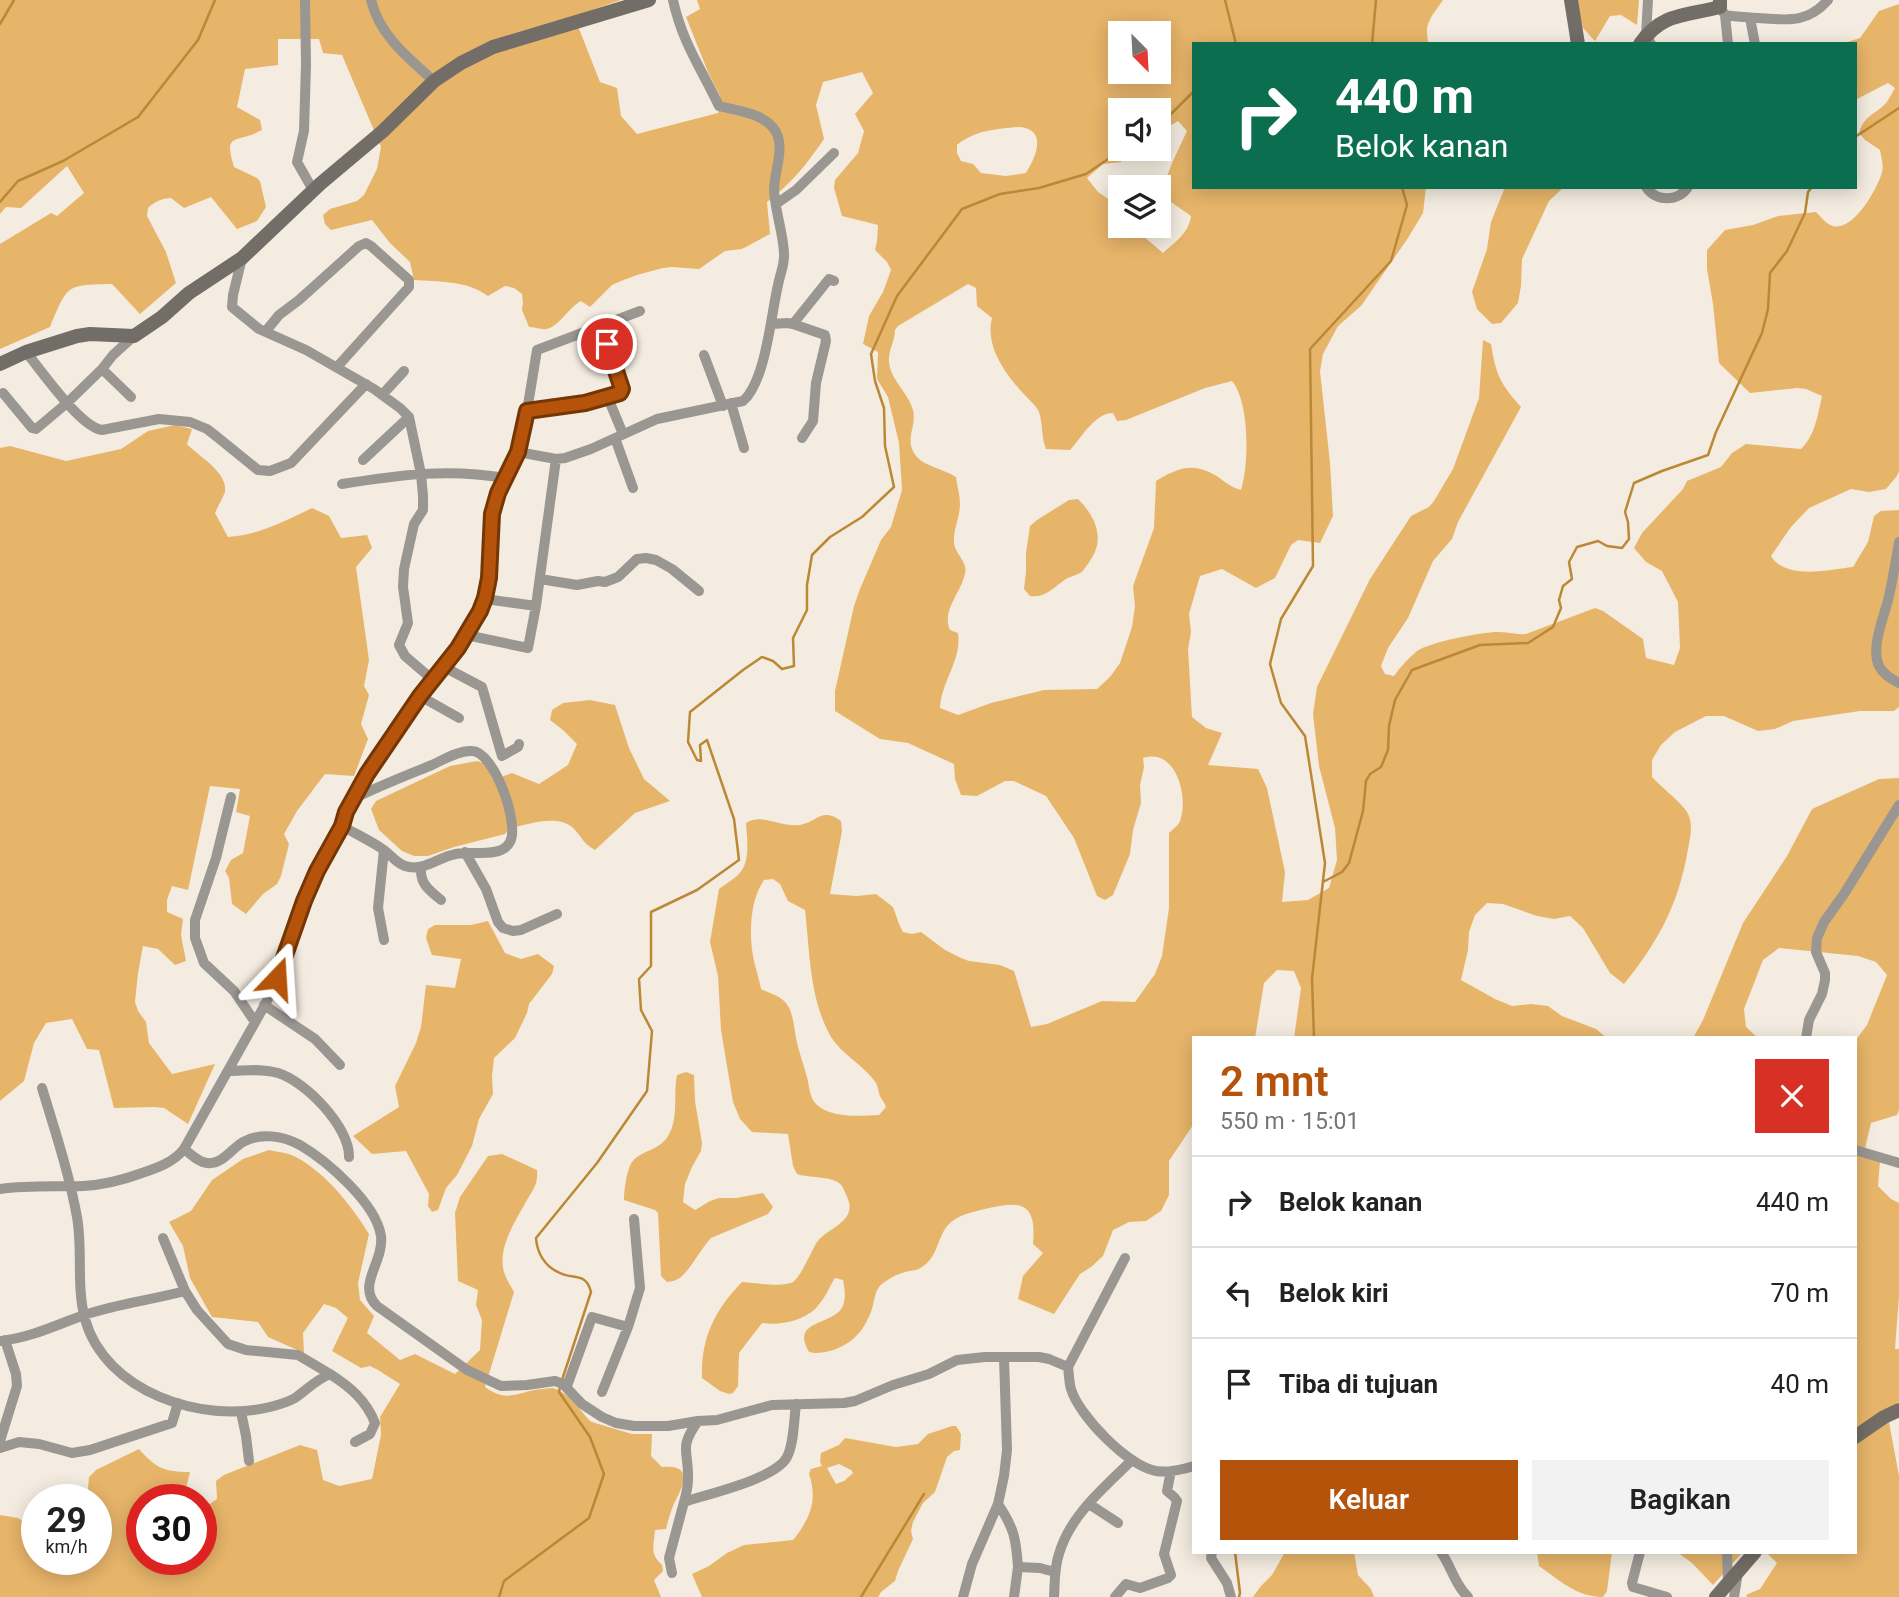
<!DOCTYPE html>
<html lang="id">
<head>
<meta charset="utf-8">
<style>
	body { margin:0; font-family:Roboto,sans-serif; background:#f2f2f2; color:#222; height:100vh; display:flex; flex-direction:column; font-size:26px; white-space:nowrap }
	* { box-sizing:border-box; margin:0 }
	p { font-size:23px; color:#767676 }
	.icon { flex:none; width:38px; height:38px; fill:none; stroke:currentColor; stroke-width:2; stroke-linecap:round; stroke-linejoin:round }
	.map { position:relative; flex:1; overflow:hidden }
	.drawer { position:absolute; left:1192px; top:1036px; width:665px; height:518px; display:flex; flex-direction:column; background:#fff; border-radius:0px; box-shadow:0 4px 18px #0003 }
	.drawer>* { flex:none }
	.top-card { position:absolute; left:1192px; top:42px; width:665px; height:147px; border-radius:0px; box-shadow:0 4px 18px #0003; background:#0b6e4f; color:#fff; overflow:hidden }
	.needle { width:46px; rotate:156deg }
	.controls { position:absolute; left:1108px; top:21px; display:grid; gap:14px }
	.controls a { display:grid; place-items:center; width:63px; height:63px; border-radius:0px; background:#fff; box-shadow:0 4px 18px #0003; font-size:35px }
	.speed { position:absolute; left:21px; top:1484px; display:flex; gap:14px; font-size:35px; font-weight:700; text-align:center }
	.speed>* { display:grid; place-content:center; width:91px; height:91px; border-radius:50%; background:#fff; box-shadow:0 4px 18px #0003; line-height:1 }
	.speed small { font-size:18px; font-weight:400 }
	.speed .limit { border:10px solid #d22; background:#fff; color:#111 }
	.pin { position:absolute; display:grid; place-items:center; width:60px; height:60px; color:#fff; margin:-30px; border:4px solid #fff; border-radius:50%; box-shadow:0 2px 7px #0007 }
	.me { position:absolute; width:77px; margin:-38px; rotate:20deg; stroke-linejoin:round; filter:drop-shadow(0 0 5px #0008) }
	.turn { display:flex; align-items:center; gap:24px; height:147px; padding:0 28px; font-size:32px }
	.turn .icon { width:91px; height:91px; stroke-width:2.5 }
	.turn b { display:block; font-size:49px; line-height:60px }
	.round { display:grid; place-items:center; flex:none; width:74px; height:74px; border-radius:0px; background:#f2f2f2 }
	.head { display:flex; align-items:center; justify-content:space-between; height:119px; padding:0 28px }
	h1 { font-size:42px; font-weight:600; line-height:52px; color:#b45309 }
	.action { display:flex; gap:14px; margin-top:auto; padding:14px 28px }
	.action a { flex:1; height:80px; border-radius:0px; background:#b45309; color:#fff; font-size:28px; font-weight:600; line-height:80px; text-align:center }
	.action a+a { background:#f2f2f2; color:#222 }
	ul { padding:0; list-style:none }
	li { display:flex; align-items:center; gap:21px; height:91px; padding:0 28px; border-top:2px solid #e0e0e0 }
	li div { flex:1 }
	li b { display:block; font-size:26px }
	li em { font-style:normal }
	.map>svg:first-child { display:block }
</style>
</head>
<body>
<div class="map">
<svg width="1899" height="1597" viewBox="0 0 1899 1597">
	<rect width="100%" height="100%" fill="#f4ece0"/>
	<!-- green -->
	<path fill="#e7b56a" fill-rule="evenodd" d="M0 0H621L574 16 600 82 617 88 621 116 637 134 718 113 720 96 708 72 686 17 700 9 697 0H1443C1437 9 1426 21 1427 32 1427 36 1428 40 1428 44H1194V187H1426L1423 213 1408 238 1361 306 1338 326 1323 354 1320 371 1330 463 1333 516 1320 543 1298 540 1291 545 1275 578 1256 588 1222 569 1200 576 1189 614 1191 632 1188 649 1192 717 1206 728 1222 733 1208 765 1258 769 1267 788 1285 872 1282 902 1308 900 1329 888 1337 860 1335 828 1319 766 1313 714 1317 687 1370 579 1411 516 1429 507 1434 501 1453 469 1479 398 1483 340 1491 344C1496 375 1500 383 1521 407L1458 522 1452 539 1433 561 1408 618 1388 648 1381 666 1385 674 1394 676C1400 667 1409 658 1417 651 1430 642 1482 632 1498 632 1508 632 1516 635 1526 634L1595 608 1603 611 1643 639 1646 658 1674 665 1680 648 1678 602 1662 571 1646 562 1634 548 1642 533 1683 489 1687 481 1721 467 1732 453 1746 444 1801 449C1815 436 1818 414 1822 396L1806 389 1797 388 1750 393 1719 363 1713 304 1707 269V250L1725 230 1753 225 1778 216 1816 212C1821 217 1826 224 1833 226 1853 232 1878 188 1882 172 1884 165 1881 157 1880 150L1865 140 1859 133C1864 115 1875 115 1886 103 1889 99 1892 93 1895 88L1888 83 1855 100V44H1841L1860 38 1879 11 1899 4V471L1897 476 1886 489 1869 492 1851 489 1809 508 1791 527 1771 556C1785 580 1829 570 1853 567L1868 542 1874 516 1881 511 1899 510V707L1894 711H1860L1793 721 1775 729 1758 731 1724 716H1706L1675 732 1661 745 1652 760V777C1661 787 1681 802 1687 812 1694 824 1690 837 1688 849 1679 904 1658 942 1624 984L1610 973 1583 928 1570 916 1554 919 1537 916 1503 904 1487 903 1475 915 1469 932 1468 950 1461 980 1495 999 1512 1006 1531 1004 1548 1006 1562 1016 1596 1029 1607 1038H1294L1301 988 1294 971 1277 970 1264 983 1255 1038H1194L1193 1125 1169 1161V1195L1161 1211 1146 1221 1129 1222 1113 1230 1103 1256 1091 1267 1080 1274 1054 1314 1018 1299 1023 1276 1043 1253 1033 1244C1037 1202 1021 1200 985 1209 973 1212 960 1214 950 1223 938 1234 939 1253 926 1264 916 1273 912 1269 902 1273 895 1275 883 1282 879 1287 874 1294 874 1304 871 1312 868 1319 863 1330 857 1335 847 1347 823 1356 809 1352 788 1317 840 1327 844 1302 846 1295 844 1286 843 1280L835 1278C830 1286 826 1296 820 1303 809 1320 781 1326 762 1323L739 1353 738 1386 733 1393 729 1394 720 1391 702 1378C701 1338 714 1311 742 1282 757 1283 776 1287 791 1283 800 1280 811 1251 817 1242 827 1228 859 1221 847 1197 845 1192 843 1186 839 1183 830 1176 808 1178 797 1174L793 1166 788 1134 752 1132 740 1119 733 1102 721 1030 718 976 710 942 719 889C725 884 733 880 738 875 751 863 747 839 746 823 762 813 779 827 800 825 818 822 821 807 841 821L842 831 830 894 857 896 876 894 893 907 899 924 903 932 912 934 921 932 945 950 961 958 969 961 1000 965 1014 971 1031 1027 1047 1024 1102 1001 1135 1002 1155 974 1162 956 1169 908V833C1173 829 1179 825 1180 821 1189 797 1176 747 1143 758L1144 767 1140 785 1141 803 1133 830 1130 854 1113 895 1105 900 1097 896 1074 838 1046 796 1014 781H1005L977 796 961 795 955 779 954 764 908 743 880 739 835 711V691L854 606 860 589 881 540 891 527 902 490 899 443 888 397 877 379 878 352 863 344 869 316 883 292 891 270 887 262 875 250 877 241 878 225 842 216 834 188 835 180 858 153 864 131 855 114 873 93 862 72 823 82 816 105 824 139C807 164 791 184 767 202L770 234 742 249 725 251 699 269 672 267 663 268 637 275 621 281 612 285 590 307 581 301C569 307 558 328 546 329 541 330 534 327 529 327L522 310 523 302 522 294 514 288 505 286 488 296C466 280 439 282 414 280L410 262 390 243 372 220 331 230 325 224 323 215 330 209 357 201 364 195 377 169 381 147 342 55 323 53 319 39H278V65L245 69 237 107 260 120 262 130C236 144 223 131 234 167L257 178 260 181 266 207 257 221 237 229 211 197 184 208 171 198C163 198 154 202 148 208L147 216 166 252 176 283 140 314 112 284C66 285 68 284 50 327L0 349V244L51 213 57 216 84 193 67 166 21 208 6 207 0 214ZM1120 33H1158V72H1120ZM1120 110H1158L1159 133 1178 121 1187 131 1172 163 1163 187 1171 202 1191 216C1189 233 1175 242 1163 253L1134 228 1133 226H1120V207L1098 192 1087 178 1103 164 1121 162 1123 157 1133 149H1120ZM1019 127C1048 129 1036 157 1026 173L1006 176 981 173 973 164 961 161 957 153V145C975 130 998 129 1019 127ZM968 284 976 288 977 306 992 318C985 345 1004 372 1021 391 1026 397 1036 405 1039 412 1043 424 1041 437 1046 449L1070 450C1082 437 1095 413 1113 413L1117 421 1126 420 1205 388 1232 381C1250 403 1249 464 1241 490 1228 487 1222 478 1211 473 1189 462 1175 470 1156 481L1154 528 1133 586 1135 606 1132 627 1120 663 1110 677 1097 689 1044 690 991 703 958 715 940 708C941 682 962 660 958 633L950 630C941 610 962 592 965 573 968 562 955 554 954 543 953 530 960 517 960 504 960 495 957 486 956 477 944 469 926 467 917 457 903 440 917 428 913 410 908 392 891 381 889 362 888 351 895 341 895 330L898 326ZM773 879 780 884 788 901 805 910C810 952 809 998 831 1037 842 1054 861 1064 873 1079 880 1087 877 1091 881 1098 883 1101 885 1104 886 1107L879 1115C860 1116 825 1119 813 1100 809 1093 809 1082 806 1074 803 1062 798 1050 796 1038 794 1027 793 1010 785 1002 779 995 768 993 761 989 759 978 755 967 753 956 749 933 750 900 764 880Z
		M1575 0H1639L1637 25 1621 15 1610 16 1595 41 1583 28Z
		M1505 187H1564L1549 201 1522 259 1521 286 1518 303 1501 323 1492 324 1477 309 1472 292 1487 249 1491 222Z
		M175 425 192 429 187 444C198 456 228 472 225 492 223 498 218 506 215 513L228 537C259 535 285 521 312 508L329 516 341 538 367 535 372 548 356 567 369 660 364 686 369 695 361 724 368 739 354 776 325 774 297 811 284 834 289 844 281 876 277 884 263 894 246 914 232 904 229 878 225 871 231 860 243 853 250 816 236 812 240 789 210 786 188 890 172 886 167 900V912L183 919 181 935 186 961 175 965 158 949 143 946 138 973 135 1002 138 1011 146 1022 149 1043 172 1074 215 1064 188 1124 164 1108 154 1107 114 1108 99 1050 87 1049 72 1019 46 1023 34 1043 24 1081 0 1101V448L10 446 66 461 121 449 148 431Z
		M1078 499C1096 517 1106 540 1089 562 1089 563 1083 570 1083 571 1077 576 1069 576 1063 581 1052 589 1045 598 1030 596L1024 589 1026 571V553L1030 526 1037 520 1069 500Z
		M590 700 615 705 629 748 644 779 670 801 635 813 595 850C582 842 584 840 575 830 560 813 529 824 509 829L505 834 454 847 428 856H414L402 851 379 830 371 809 376 801 450 766 477 761 487 764 493 780 512 773 539 784 568 765 577 744 563 730 550 720 552 710 563 703Z
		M1899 778V1110L1897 1115 1871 1123 1863 1157 1880 1161 1878 1186 1891 1199 1899 1203V1296L1895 1349H1899V1402L1897 1403 1889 1422 1899 1476V1597H1747L1746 1595 1760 1589 1777 1563 1766 1552H1855V1041L1867 1025 1887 975 1876 962 1858 956 1779 948 1763 960 1744 1009 1746 1027 1758 1038H1693L1703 1020 1743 923 1787 856 1812 809 1879 779Z
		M488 921 505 953 521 959 538 954 554 966 552 974 529 1004 527 1013 515 1038 494 1058 492 1076 493 1094 479 1119 472 1146 457 1175 446 1188 438 1210 432 1212 428 1206 429 1194 406 1151 372 1154 353 1136 399 1107 395 1086 416 1043 421 1027 426 985 455 988 461 959 432 955 426 938 428 929 435 925H471Z
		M686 1072 694 1075 695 1101 702 1143 701 1151 692 1167 685 1184 683 1202 695 1210 710 1201 719 1198H736L763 1193 773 1207 768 1214 711 1238C701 1248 689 1273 678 1279 675 1281 671 1281 667 1282L661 1276 658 1213 655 1210 624 1200C624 1190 627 1169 632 1162 641 1150 659 1151 668 1136 679 1119 673 1094 677 1075Z
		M269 1150C278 1152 289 1153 296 1157 327 1174 351 1205 369 1234L358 1283 360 1300 374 1316 367 1333 400 1360 415 1354 455 1374 480 1350 482 1320 476 1305 478 1290 458 1281 455 1213 460 1197 488 1156 502 1154 537 1170C538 1184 534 1188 527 1200 516 1220 497 1248 504 1272 506 1279 511 1286 514 1292L485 1387C508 1404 518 1391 542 1389 544 1389 551 1388 553 1388 568 1392 580 1410 590 1421L595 1423 632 1434H652L651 1456 662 1467C697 1464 681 1489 673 1506 670 1514 668 1521 666 1529L655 1530C654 1546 649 1553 662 1565L663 1571 654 1580 661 1597H0V1515L18 1518 37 1530V1559H96V1500H87L89 1477 96 1470 139 1449C156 1468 164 1472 190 1472L185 1492 191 1500H142V1559H201V1510L217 1499 216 1481 224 1475 300 1445 317 1450 323 1480 339 1486 372 1479 381 1435 380 1417 400 1384 378 1370 370 1366 361 1368 332 1351 348 1318 336 1308 324 1304 303 1333 304 1353 268 1337 258 1322 212 1317 190 1278 183 1246 169 1222 191 1211 212 1180 243 1159Z
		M952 1426H956L961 1434 960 1450 954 1451 947 1457 935 1492 923 1503 913 1522 911 1531 913 1539 898 1571 895 1581 881 1592 878 1597H702L692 1574 709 1566 727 1553 744 1545 793 1540C810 1519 818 1500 809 1474L811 1469 822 1466 820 1462 821 1453 839 1445 845 1438 896 1447 918 1444 928 1434ZM839 1464 851 1470 853 1473 844 1481 836 1484 827 1468Z
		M1285 1552H1354L1358 1575 1371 1589 1374 1597H1253L1261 1586 1272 1575Z
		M1537 1552H1612L1607 1591 1603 1597C1577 1597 1559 1580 1539 1566Z
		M1677 1552H1743L1713 1585 1692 1563Z"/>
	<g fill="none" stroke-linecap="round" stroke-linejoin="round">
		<!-- stream -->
		<path stroke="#bb8836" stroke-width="2.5" d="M1225 0 1236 44
			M0 24 14 0
			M1372 44 1376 0
			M1158 122 1169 116 1194 91
			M1855 137 1899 108
			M0 202 18 181 63 161 138 117 198 40 215 0
			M1323 882 1342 872 1349 863 1363 811 1366 781 1370 774 1381 767 1388 750 1389 726 1395 700 1412 670 1480 645 1528 643 1553 627 1561 608 1559 600 1563 586 1572 579 1569 562 1577 547 1598 541 1607 546 1622 548 1629 539 1628 522 1625 512 1634 483 1662 471 1708 455 1716 432 1762 333 1768 309 1770 273 1787 251 1805 213 1808 192 1812 187
			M1314 1038 1312 979 1325 863 1305 736 1281 703 1270 664 1281 619 1313 566 1310 349 1391 261 1407 205 1402 187
			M562 1380 591 1292C586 1272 574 1280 560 1273 545 1267 537 1253 536 1238L597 1163 647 1091 652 1031 641 1010 639 979 651 966V912L697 890 739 860 734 819 707 740 700 745 701 761 697 760 688 742 690 712 743 670 762 657 773 661 782 669 794 666 793 638 807 610V585L812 555 830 537 862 517 894 487 885 446 884 408 875 381 871 354 897 296 962 209 1000 194 1039 188 1086 174 1123 149
			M1235 1552 1240 1593 1239 1597
			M499 1597 504 1581 589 1518 604 1474 590 1437 559 1392 560 1387
			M861 1597 924 1494"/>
		<!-- street -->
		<path stroke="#9a9692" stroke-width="10" d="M305 0 306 64 304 131 297 162 313 190
			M371 0C380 36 407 57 434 81
			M1648 0 1646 35 1651 44
			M1720 7 1725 15C1736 17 1746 17 1758 18 1787 20 1807 24 1828 0
			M1725 15 1728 44
			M1750 18 1755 44
			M1646 187C1656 202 1678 202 1688 187
			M776 204 796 190 834 153
			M242 258 233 295 232 307 259 329 306 350 374 389 400 408 409 417 421 474 423 496V510L414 524 404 569 403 587 408 623 399 645 405 656 433 680
			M772 324 787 323 793 324 829 279 834 281
			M793 324 825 335 826 341 816 383 813 421 802 438
			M266 331 279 315 299 300 359 246 366 243 371 246 409 280V287L337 367
			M26 352C41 370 80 427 102 430L159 419 190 422 207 429 216 436 258 470 270 471 291 463 366 384
			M704 355 723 406
			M102 369 131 397
			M3 393 32 428 36 429 67 403 102 369 113 355 134 336
			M382 395 404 371
			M608 398 623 434
			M731 403 744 448
			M527 411C557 407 595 407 621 391V382L600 325
			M615 438 633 488
			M518 452 527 411 537 350 640 311
			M363 460 409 417
			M342 484C399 475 448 468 505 478
			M1899 542C1896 560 1893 578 1889 596 1885 615 1870 647 1879 666 1883 674 1891 679 1899 683
			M540 579 577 585 598 581 605 582 618 577 637 559 646 558 656 560 672 569 699 591
			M485 599 536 606 556 459
			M466 635 528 648 536 606
			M444 667 482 687 502 756 518 747 519 744
			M420 696 459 718
			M231 797 216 858 195 920V938L204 963 234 991 255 1022
			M342 826C356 834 371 841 384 850 391 855 396 863 405 866 424 872 438 857 456 854 472 851 502 858 510 842 520 824 494 751 472 751 459 750 443 760 432 765 405 776 379 786 353 799
			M384 850 378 908 384 940
			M465 852 486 889 498 922 503 928 513 931 521 930 557 914
			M421 868C420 884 429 890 441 900
			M264 1005 315 1039 340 1065
			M1806 1038 1809 1020 1822 994 1825 980V973L1816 952 1817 938 1824 922 1844 894 1899 805
			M228 1071C244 1071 262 1068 278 1073 305 1081 350 1127 349 1157
			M42 1088C55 1131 69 1173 77 1217 83 1250 76 1286 85 1319 105 1392 202 1424 270 1407 278 1405 288 1402 295 1398 308 1389 314 1381 330 1374 350 1387 366 1400 375 1423L370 1434 355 1442
			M184 1149C191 1154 198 1162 207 1163 222 1165 231 1149 243 1142 261 1132 283 1136 300 1145 327 1161 376 1203 381 1236 384 1263 356 1285 377 1306L467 1370 501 1386 527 1385 555 1381 563 1384 582 1404 602 1417 616 1423 634 1426H668L698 1421 717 1420 772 1405 844 1403 855 1401 893 1385 929 1374 957 1360 985 1357H1039L1049 1359 1068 1367C1069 1374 1069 1382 1071 1389 1079 1416 1128 1466 1156 1471 1169 1473 1181 1470 1194 1466
			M1855 1150 1899 1163
			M0 1189C28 1185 55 1187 83 1186 103 1185 123 1180 142 1173 157 1168 174 1162 184 1149L267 1001 277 978 304 901 317 871 342 826 346 812 367 774 420 696 458 648 480 611 485 599 489 578 492 514 498 493 518 452 556 459 565 458 591 449 657 419 743 401C766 381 771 314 778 285 780 274 785 264 784 253 783 232 775 211 774 190 774 172 785 149 776 132 765 113 738 111 719 106 701 68 682 42 673 0
			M163 1238 185 1291
			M0 1341C30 1338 56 1325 84 1315 117 1304 151 1300 185 1291L197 1310 228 1344 246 1350 298 1355 330 1374
			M1068 1367 1125 1258
			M567 1386 592 1317 628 1327
			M602 1392 628 1327 640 1288 634 1219
			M241 1412 246 1436 249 1461
			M0 1441 17 1386 16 1374 5 1340
			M0 1448 19 1442 39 1444 72 1453 90 1450 172 1423 178 1403
			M684 1502C686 1495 688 1487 688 1479 689 1450 678 1449 698 1421
			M998 1504C1014 1528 1016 1538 1018 1567L1040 1568 1055 1572
			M1089 1504 1118 1523
			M1212 1552 1211 1558 1227 1583 1231 1597
			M1441 1552C1451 1566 1455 1585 1468 1597
			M1640 1552 1632 1583 1633 1587 1667 1597
			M1727 1552 1728 1584
			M672 1573 669 1558 684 1502C707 1494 776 1479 787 1457 794 1444 794 1419 796 1404
			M963 1597 972 1564 998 1504 1004 1476 1007 1450 1004 1358
			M1014 1597 1018 1567
			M1054 1597C1055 1583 1054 1568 1059 1554 1070 1515 1105 1487 1132 1460
			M1115 1597 1126 1584 1140 1588 1168 1578 1171 1575 1164 1554 1177 1501 1174 1497 1167 1491 1171 1471
			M1734 1597 1738 1572"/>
		<!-- secondary -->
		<path stroke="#726d66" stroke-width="14" d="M1571 0 1578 44
			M1640 44C1662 12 1686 16 1720 7V0
			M0 364 26 352 77 336 90 334 134 336 162 317 189 293 242 258 320 184 383 131 434 81 461 63 493 47 649 0
			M1855 1437 1884 1417 1899 1410
			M1716 1597 1755 1552"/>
	</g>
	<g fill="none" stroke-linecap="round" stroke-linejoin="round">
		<defs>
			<path id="route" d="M277 978 304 901 317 871 342 826 346 812 367 774 420 696 458 648 480 611 485 598 489 578 492 514 498 493 518 452 527 411 585 403 620 393 622 389 607 344"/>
		</defs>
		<!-- route casing -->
		<use href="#route" stroke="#753606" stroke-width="18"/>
		<!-- route -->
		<use href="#route" stroke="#b45309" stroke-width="12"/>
	</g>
</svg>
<div class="controls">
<a><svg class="needle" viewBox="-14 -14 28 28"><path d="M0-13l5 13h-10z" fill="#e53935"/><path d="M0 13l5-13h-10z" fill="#767676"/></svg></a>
<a><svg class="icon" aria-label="sound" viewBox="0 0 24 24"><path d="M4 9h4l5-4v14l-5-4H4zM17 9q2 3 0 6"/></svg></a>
<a><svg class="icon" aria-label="layers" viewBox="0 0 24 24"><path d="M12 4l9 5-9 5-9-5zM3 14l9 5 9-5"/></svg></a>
</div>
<div class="speed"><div>29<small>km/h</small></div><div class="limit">30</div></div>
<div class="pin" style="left:607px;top:344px;background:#d93025"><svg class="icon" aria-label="arrive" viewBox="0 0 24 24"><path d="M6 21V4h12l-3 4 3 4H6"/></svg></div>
<svg class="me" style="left:277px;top:978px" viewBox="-20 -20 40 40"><path d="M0-17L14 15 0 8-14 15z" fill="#b45309" stroke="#fff" stroke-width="4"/></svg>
<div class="top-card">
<div class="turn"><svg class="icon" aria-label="right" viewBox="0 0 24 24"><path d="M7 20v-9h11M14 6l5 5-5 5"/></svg><div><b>440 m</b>Belok kanan</div></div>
</div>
<section class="drawer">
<div class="head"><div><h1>2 mnt</h1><p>550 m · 15:01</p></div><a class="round" style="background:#d93025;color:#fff"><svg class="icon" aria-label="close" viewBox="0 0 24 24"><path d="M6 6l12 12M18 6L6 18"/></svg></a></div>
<ul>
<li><svg class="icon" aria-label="right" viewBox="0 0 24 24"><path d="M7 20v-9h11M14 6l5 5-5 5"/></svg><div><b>Belok kanan</b></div><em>440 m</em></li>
<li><svg class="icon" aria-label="left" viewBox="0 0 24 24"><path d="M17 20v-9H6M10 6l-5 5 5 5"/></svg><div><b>Belok kiri</b></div><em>70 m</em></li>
<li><svg class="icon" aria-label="arrive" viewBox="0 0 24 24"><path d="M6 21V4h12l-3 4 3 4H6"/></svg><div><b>Tiba di tujuan</b></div><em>40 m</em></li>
</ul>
<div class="action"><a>Keluar</a><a>Bagikan</a></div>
</section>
</div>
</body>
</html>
